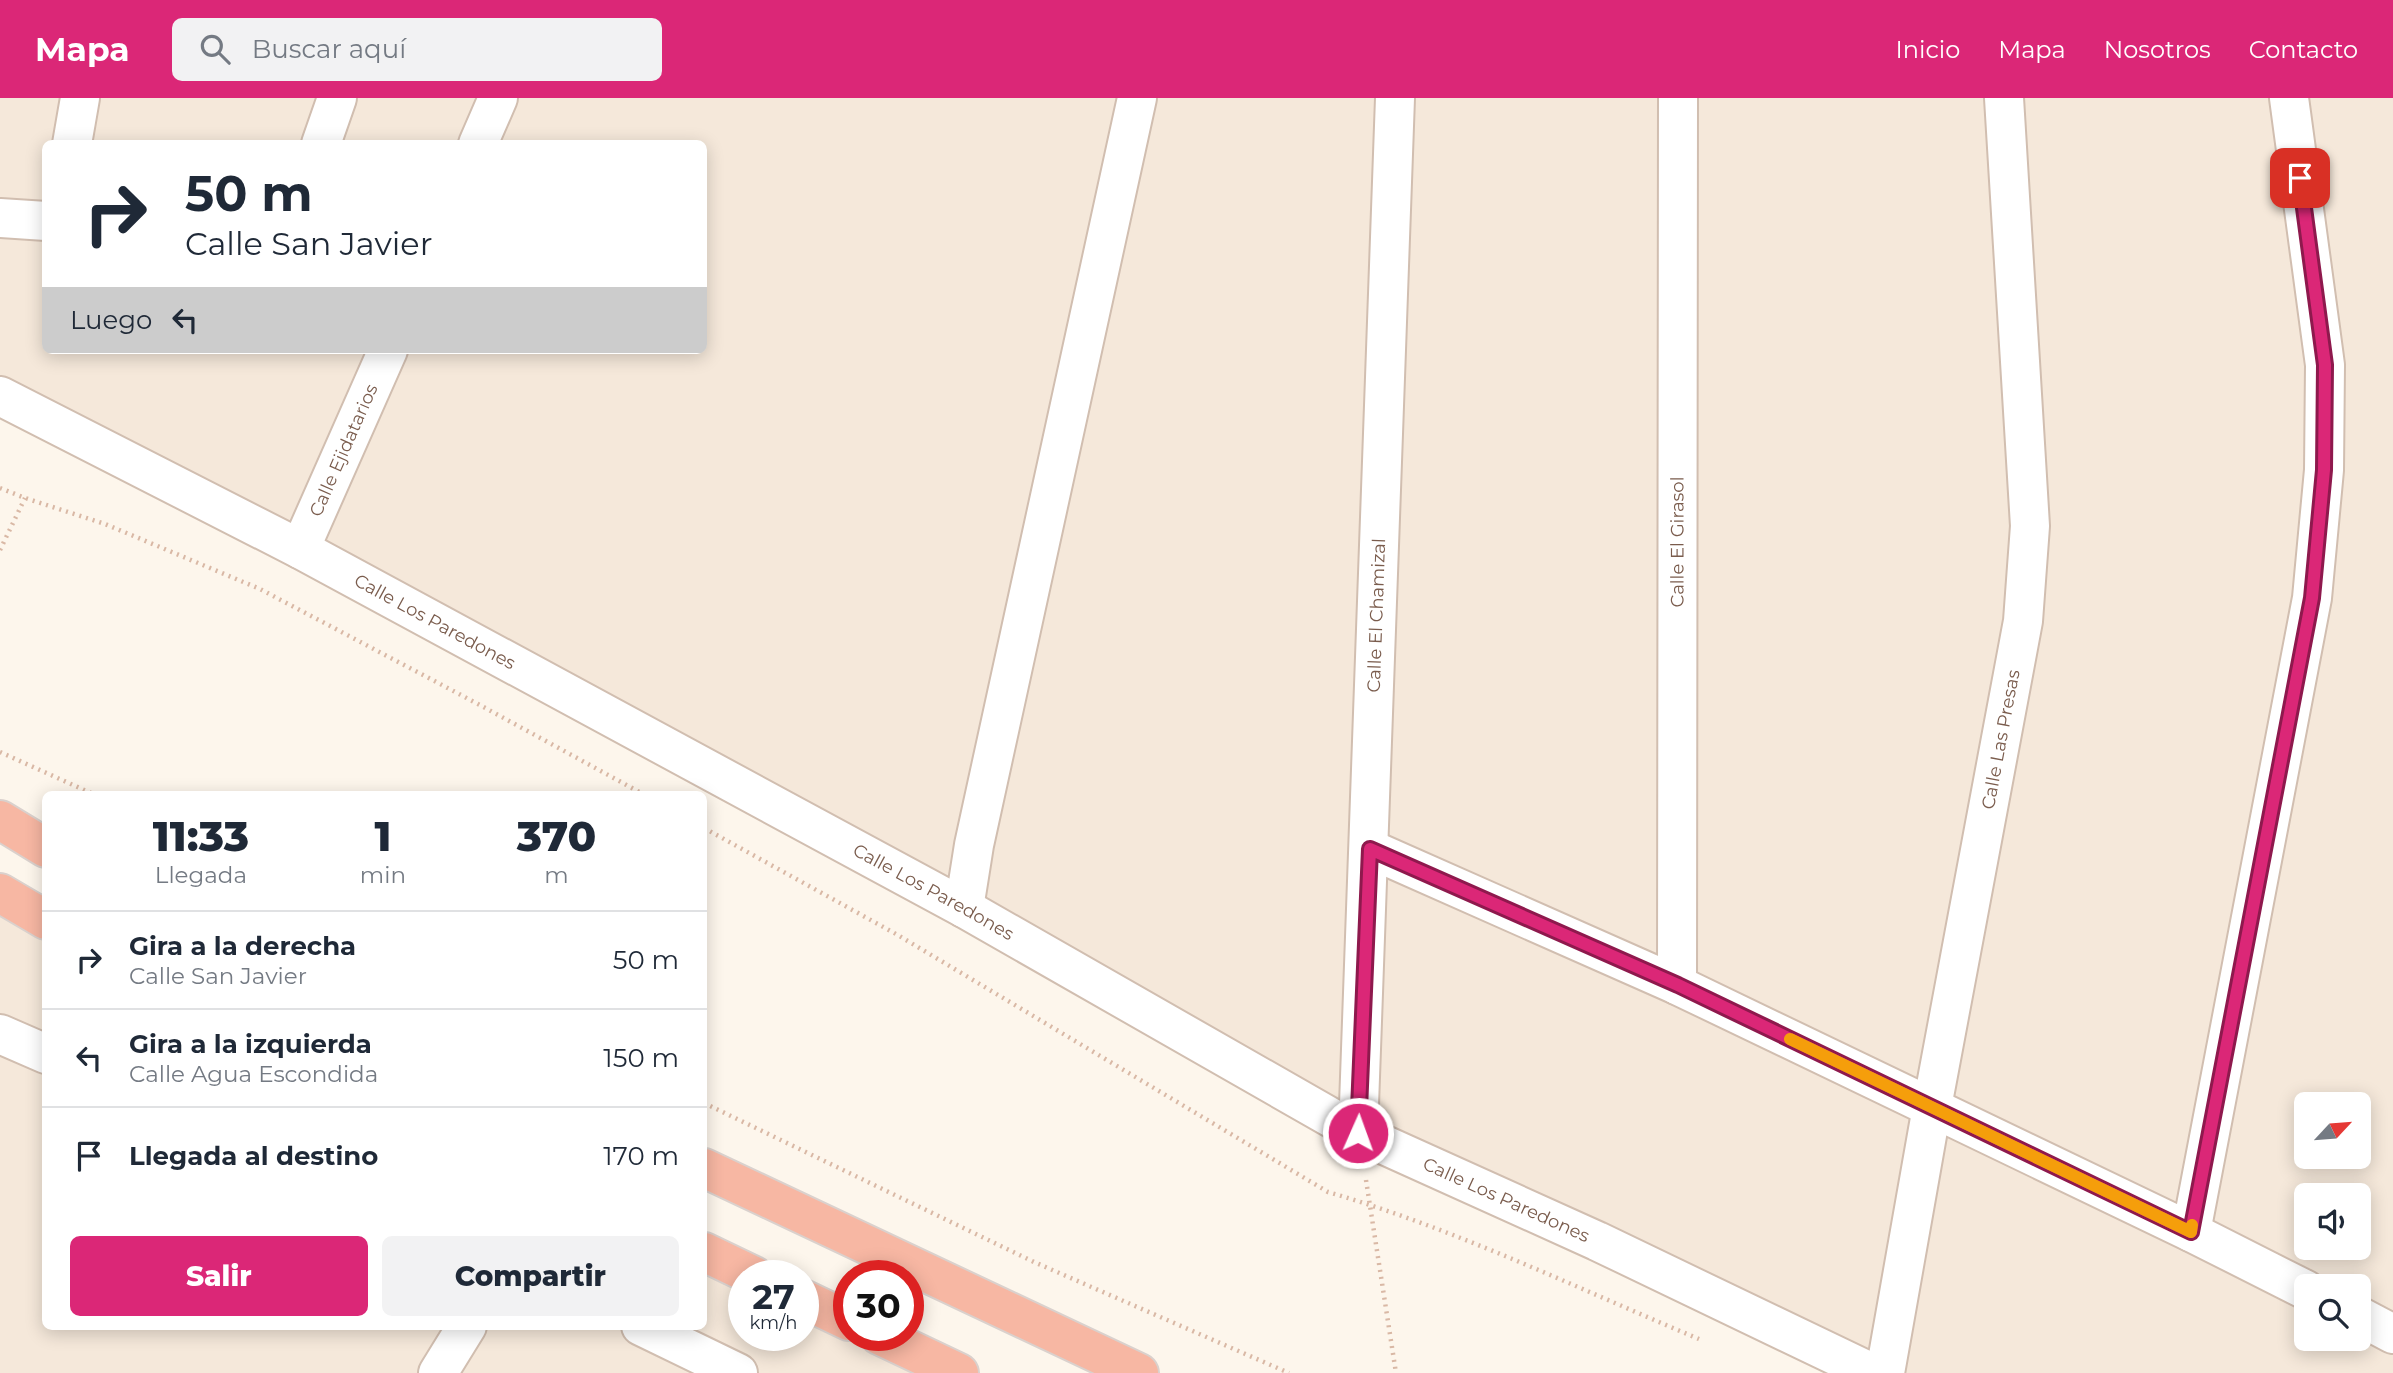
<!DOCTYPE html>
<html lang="es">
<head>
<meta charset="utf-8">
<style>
	body { margin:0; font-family:Montserrat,sans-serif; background:#f2f2f3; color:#1f2937; height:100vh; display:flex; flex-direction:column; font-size:26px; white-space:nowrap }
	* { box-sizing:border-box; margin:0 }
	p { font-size:23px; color:#747a83 }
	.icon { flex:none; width:38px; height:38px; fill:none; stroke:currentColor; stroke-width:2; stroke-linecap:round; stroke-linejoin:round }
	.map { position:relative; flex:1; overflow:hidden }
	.panel { position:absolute; left:42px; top:693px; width:665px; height:539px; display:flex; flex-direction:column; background:#fff; border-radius:10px; box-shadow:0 4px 18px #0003 }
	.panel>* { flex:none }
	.hud { position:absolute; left:42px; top:42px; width:665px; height:214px; border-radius:10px; box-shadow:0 4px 18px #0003; background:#fff; color:#1f2937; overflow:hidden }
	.needle { width:46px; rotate:64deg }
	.tools { position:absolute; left:2294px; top:994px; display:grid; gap:14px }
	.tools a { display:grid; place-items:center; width:77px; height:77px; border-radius:10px; background:#fff; box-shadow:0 4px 18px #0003; font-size:35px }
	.speed { position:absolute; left:728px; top:1162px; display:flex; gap:14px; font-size:35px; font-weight:700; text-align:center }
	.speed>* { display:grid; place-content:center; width:91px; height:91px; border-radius:50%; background:#fff; box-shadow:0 4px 18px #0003; line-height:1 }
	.speed small { font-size:18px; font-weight:400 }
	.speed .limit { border:10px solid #d22; background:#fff; color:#111 }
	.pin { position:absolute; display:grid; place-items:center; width:60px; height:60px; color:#fff; margin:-30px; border-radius:14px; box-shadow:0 4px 10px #0006 }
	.me { position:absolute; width:77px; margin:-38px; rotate:2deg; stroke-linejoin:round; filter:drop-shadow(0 0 5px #0008) }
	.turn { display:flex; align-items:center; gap:24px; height:147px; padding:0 28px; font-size:32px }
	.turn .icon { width:91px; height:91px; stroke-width:2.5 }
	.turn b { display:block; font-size:49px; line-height:60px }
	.then { display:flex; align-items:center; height:66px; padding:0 28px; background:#0003; gap:14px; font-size:26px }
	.eta { display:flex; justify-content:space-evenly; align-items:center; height:119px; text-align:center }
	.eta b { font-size:42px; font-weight:800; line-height:49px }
	.button { display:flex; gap:14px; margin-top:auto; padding:14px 28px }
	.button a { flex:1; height:80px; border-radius:10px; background:#db2777; color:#fff; font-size:28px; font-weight:800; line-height:80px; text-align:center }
	.button a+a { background:#f2f2f3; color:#1f2937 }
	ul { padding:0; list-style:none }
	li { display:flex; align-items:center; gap:21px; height:98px; padding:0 28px; border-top:2px solid #e0e1e3 }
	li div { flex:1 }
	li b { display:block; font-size:26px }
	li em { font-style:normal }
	header { display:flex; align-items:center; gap:42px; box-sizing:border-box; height:98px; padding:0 35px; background:#db2777; color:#fff }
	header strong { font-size:33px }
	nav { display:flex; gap:38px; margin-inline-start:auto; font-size:24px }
	.search { width:490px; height:63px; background:#f2f2f3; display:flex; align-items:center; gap:18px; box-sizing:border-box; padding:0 24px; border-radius:10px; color:#747a83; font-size:26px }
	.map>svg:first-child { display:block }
</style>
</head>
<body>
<header>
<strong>Mapa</strong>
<div class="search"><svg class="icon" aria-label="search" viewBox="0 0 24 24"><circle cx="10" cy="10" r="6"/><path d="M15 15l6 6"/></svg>Buscar aquí</div>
<nav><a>Inicio</a><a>Mapa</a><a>Nosotros</a><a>Contacto</a></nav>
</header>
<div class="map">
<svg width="2393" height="1275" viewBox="0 0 2393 1275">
	<rect width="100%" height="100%" fill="#fdf6ec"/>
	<!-- residential -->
	<path fill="#f5e8da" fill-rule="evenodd" d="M0 0H2393V1275H1872L1597 1143 0 298ZM46 46H704V252H46ZM2306 1006H2359V1059H2306ZM2306 1097H2359V1150H2306ZM2306 1188H2359V1241H2306Z
		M0 795 45 822 46 1228H704V1154L744 1178V1237H803V1201L959 1275H0Z"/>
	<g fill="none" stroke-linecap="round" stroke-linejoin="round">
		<defs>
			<g id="minor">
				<path d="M72 46 80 0"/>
				<path d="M321 46 337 0"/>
				<path d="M478 46 498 0"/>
				<path d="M0 120 46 123"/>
				<path id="s1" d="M0 298 300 451 964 810 1358 1035 1597 1143 1872 1275"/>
				<path id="s2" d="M300 451 388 252"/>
				<path d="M1370 751 1677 887 2191 1134 2306 1192"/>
				<path d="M964 810 974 747 1137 0"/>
				<path id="s3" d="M1677 887 1678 0"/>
				<path d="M0 936 46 956"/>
				<path id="s4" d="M1358 1035 1395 0"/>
				<path d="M2191 1134 2312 500 2324 372 2325 267 2289 0"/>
				<path d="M2359 1218 2393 1236"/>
				<path d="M641 1228 738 1275"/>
				<path d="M438 1275 467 1228"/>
				<path id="s5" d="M1885 1275 1932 1009 2023 523 2030 428 2004 0"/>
			</g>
			<path id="highway" d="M0 722 46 750
				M0 795 46 822
				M704 1070 1139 1275
				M704 1154 754 1178
				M803 1201 849 1223
				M879 1237 959 1275"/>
		</defs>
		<!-- minor casing -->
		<use href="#minor" stroke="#d1beb0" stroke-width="42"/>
		<!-- highway casing -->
		<use href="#highway" stroke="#dad1cd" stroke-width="42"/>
		<!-- path -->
		<path stroke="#d9b8a5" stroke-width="4.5" stroke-dasharray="2 5" stroke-linecap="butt" d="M0 390 25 400 105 426 260 491 478 606 643 696
			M0 452 25 400
			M0 654 93 696
			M704 730 896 836 1328 1094C1455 1131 1577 1190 1699 1241
			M704 1005 1034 1164 1289 1275
			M1366 1082 1396 1275"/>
		<!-- minor -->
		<use href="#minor" stroke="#fff" stroke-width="38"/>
		<!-- highway -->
		<use href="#highway" stroke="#f7b7a3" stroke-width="38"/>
	</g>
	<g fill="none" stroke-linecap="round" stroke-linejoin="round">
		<defs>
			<path id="route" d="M1358 1035 1370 751 1678 887 2191 1134 2312 500 2324 372 2325 267 2300 80"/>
		</defs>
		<!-- route casing -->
		<use href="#route" stroke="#8e194d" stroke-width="18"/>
		<!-- route -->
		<use href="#route" stroke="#db2777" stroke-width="12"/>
		<!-- slow -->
		<path stroke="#f59e0b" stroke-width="12" d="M1790 941 2191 1134 2192 1127"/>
	</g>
	<g text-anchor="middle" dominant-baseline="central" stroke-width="7" stroke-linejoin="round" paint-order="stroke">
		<!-- street labels -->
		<g font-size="18" fill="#7a5c4d" stroke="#fffaf3">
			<text stroke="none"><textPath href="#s2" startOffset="108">Calle Ejidatarios</textPath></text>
			<text stroke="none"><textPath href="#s3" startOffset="443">Calle El Girasol</textPath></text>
			<text stroke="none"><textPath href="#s4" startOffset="518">Calle El Chamizal</textPath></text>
			<text stroke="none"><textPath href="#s1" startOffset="490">Calle Los Paredones</textPath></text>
			<text stroke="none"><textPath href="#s5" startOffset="644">Calle Las Presas</textPath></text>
			<text stroke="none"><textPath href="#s1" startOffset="1057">Calle Los Paredones</textPath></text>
			<text stroke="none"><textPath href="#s1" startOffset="1708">Calle Los Paredones</textPath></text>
		</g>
	</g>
</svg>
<div class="tools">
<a><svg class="needle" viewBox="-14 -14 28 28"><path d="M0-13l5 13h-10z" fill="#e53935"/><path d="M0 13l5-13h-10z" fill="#747a83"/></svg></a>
<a><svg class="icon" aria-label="sound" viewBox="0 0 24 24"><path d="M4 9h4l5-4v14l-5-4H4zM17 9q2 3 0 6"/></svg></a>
<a><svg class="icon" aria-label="search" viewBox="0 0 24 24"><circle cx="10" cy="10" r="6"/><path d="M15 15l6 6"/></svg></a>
</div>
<div class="speed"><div>27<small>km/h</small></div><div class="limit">30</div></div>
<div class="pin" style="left:2300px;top:80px;background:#d93025"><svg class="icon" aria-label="arrive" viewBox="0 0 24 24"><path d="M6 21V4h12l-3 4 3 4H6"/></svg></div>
<svg class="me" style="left:1358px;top:1035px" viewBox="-20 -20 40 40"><circle r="17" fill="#db2777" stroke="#fff" stroke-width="3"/><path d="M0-11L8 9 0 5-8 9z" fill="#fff"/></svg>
<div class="hud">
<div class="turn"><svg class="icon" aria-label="right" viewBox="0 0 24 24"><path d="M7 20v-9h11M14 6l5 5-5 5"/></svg><div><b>50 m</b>Calle San Javier</div></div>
<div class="then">Luego<svg class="icon" aria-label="left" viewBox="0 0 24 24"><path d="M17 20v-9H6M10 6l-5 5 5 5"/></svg></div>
</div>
<section class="panel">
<div class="eta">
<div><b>11:33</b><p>Llegada</p></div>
<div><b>1</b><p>min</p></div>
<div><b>370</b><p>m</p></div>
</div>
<ul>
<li><svg class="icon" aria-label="right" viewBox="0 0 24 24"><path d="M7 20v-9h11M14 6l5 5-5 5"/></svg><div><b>Gira a la derecha</b><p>Calle San Javier</p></div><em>50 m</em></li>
<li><svg class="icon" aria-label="left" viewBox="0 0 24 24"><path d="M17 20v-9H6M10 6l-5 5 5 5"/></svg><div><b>Gira a la izquierda</b><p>Calle Agua Escondida</p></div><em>150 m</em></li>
<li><svg class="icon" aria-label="arrive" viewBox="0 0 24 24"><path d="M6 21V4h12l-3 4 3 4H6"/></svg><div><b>Llegada al destino</b></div><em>170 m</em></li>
</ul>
<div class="button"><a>Salir</a><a>Compartir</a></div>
</section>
</div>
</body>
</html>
